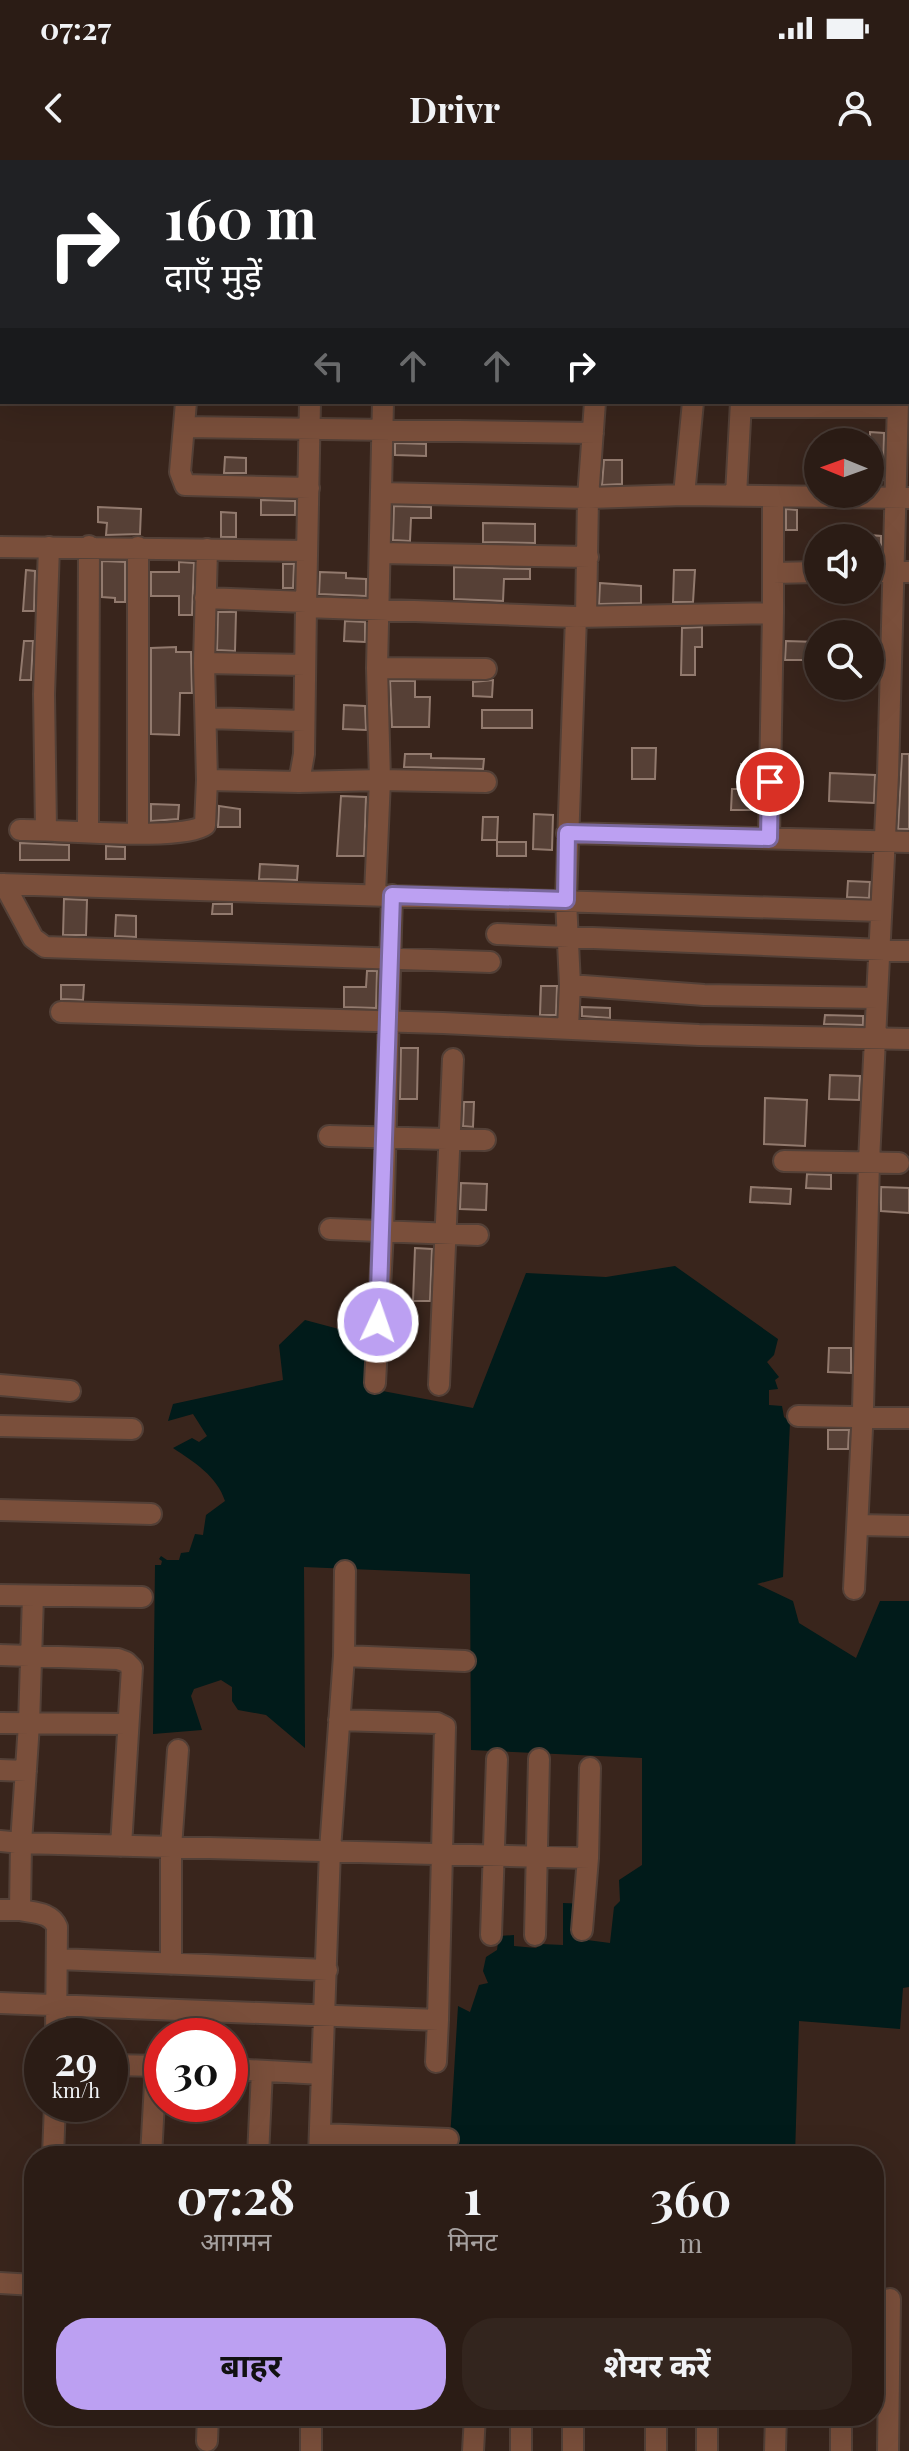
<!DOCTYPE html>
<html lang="hi">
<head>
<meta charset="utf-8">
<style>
	body { margin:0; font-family:"Playfair Display","Noto Sans Devanagari",serif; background:#33251e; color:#f1f3f6; height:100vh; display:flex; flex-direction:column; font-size:30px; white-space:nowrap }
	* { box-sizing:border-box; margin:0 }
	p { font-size:26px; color:#a6a1a0 }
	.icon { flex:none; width:44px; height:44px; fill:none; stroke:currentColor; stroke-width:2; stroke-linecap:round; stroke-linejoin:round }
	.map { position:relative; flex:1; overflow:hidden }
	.side { position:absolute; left:24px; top:1986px; width:860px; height:280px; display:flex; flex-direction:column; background:#2b1c15; border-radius:32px; box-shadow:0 8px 32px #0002,0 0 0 2px #473a34 }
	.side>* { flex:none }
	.top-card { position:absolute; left:0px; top:0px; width:910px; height:244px; box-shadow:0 8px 32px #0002,0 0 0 2px #473a34; background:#202124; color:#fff; overflow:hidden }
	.needle { width:52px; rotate:271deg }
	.controls { position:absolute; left:804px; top:268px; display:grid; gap:16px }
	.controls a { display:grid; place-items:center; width:80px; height:80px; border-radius:50%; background:#2b1c15; box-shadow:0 8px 32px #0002,0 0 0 2px #473a34; font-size:40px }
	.speed { position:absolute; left:24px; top:1858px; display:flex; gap:16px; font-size:40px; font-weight:700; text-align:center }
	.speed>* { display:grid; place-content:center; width:104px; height:104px; border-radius:50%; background:#2b1c15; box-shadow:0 8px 32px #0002,0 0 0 2px #473a34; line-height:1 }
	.speed small { font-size:20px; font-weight:400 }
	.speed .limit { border:12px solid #d22; background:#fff; color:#111 }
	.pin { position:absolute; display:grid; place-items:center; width:68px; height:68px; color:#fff; margin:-34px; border:4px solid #fff; border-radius:50%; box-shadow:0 2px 8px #0007 }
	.me { position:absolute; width:88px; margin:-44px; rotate:3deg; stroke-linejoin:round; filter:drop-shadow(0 0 6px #0008) }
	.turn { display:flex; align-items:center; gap:28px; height:168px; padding:0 32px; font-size:36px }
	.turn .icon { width:104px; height:104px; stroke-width:2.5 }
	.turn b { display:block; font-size:56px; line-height:68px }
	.lanes { display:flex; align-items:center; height:76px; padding:0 32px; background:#0003; justify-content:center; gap:40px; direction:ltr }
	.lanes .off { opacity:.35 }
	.eta { display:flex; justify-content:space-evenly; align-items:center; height:136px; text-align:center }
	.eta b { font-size:48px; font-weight:700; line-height:56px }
	.primary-button { display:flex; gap:16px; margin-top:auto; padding:16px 32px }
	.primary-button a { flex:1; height:92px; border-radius:32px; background:#bca0f2; color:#111; font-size:32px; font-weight:700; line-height:92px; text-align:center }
	.primary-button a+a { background:#33251e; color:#f1f3f6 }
	.status { display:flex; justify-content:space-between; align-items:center; height:56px; padding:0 40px; background:#2b1c15; direction:ltr }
	.status svg { height:22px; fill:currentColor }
	header { display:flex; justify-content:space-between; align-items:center; height:104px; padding:0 32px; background:#2b1c15; font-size:36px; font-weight:700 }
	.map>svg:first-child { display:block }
</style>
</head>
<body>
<div class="status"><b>07:27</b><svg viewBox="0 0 49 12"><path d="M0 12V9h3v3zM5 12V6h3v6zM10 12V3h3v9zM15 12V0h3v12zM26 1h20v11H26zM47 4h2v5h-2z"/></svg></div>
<header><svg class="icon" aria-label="back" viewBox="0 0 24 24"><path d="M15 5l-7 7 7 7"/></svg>Drivr<svg class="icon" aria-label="person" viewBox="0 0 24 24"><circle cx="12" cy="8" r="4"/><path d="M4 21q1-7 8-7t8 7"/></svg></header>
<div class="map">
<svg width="909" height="2291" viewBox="0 0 909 2291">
	<rect width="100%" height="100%" fill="#39251c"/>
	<!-- water -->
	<path fill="#011b1a" d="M675 1106 778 1179 774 1195 767 1202 779 1217 775 1220 778 1229 769 1230V1245L782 1246 784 1257 790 1262 783 1417 757 1424 793 1441 799 1463 856 1498 880 1441H909V1827L903 1828 900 1869 799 1861 795 1996H449L458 1846 470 1852 479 1825 488 1823 483 1811 486 1797 497 1790 499 1776 514 1775V1786L536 1788 541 1784 563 1785V1743L587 1744V1780L610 1783 614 1747 620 1741 619 1720 642 1705V1598L471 1590 470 1414 304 1407 305 1588 266 1555 238 1550 232 1541V1527L221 1520 194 1529 191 1536 202 1570 153 1574 155 1405H161L162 1401 159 1399 161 1396 167 1400H179L181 1393 189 1392 195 1374 203 1375 206 1355 225 1341C217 1316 194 1302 173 1288L192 1278 199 1282 207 1276 193 1254 168 1261 173 1244 283 1220 279 1185 305 1160 365 1176 372 1229 473 1248 526 1113 606 1117Z"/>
	<!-- building -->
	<path fill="#564036" stroke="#927a6e" stroke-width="2" d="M870 272 884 273 883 320H870Z
		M395 283 426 284V296L395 295Z
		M225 297 246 298V313H224Z
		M604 300H622V324L602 325Z
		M261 340 295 341V355H261Z
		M394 346 431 347V358H411L410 381 393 380Z
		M98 347 141 349 140 374 106 375 107 363 98 362Z
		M786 349 797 350V370H786Z
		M221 352 236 353V377H221Z
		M483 363 535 364V383L483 382Z
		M870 375 881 376V399H870Z
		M102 401 125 402V442H115V438L102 437Z
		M179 402 194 403 192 455H179V436H151V412H179Z
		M283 404H294L293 428H283Z
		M454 407 530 409V419H504L503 441 454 439Z
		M26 410 35 411 34 451H23Z
		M674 410H695L693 442H673Z
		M320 412 346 413V418L366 419V436L319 434Z
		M600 423 641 426V443L599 444Z
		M218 452H236L235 491 217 490Z
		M345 461 365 462V482L344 481Z
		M702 467V487H695V515H681L682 468Z
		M24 481H33L31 520H20Z
		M786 481 817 482V500H785Z
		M176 487V492H191L192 533H180L179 575 151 574V488Z
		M493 520 492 537 473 536V522Z
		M390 521H415V537H430L429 567H392Z
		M344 545 365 546 366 570 343 569Z
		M482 550H532V568H482Z
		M632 588H656L655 619H632Z
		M405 594H431V598L484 599 483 609 404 607Z
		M902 594H909V669H898Z
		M741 604H757L756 650H731L732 629H741Z
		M830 613 875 615 874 643 829 641Z
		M341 636 366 637 364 696H337Z
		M151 644 179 645 178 659 151 661Z
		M219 646 240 649V667H218Z
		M534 654 553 655 552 690 533 689Z
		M483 657H498L497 680H482Z
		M497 682H526V696H497Z
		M20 683 69 685V700H20Z
		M106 686 125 687V699H106Z
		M260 704 298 706 297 720 259 719Z
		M848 721 870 722 869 738 847 737Z
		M64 739 87 740 86 775H63Z
		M213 744H232V754H212Z
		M116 755 136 756V777L115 776Z
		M367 811H377L376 848 344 847V827H366Z
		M61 825H84L83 840 61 839Z
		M541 826H557L556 855H540Z
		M582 847 610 848V858L582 856Z
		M825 855 863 856V865L824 864Z
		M401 888H418L417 939H400Z
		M830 915 860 916 859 940 829 939Z
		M765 938 807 940 805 986 764 984Z
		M464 942H474L473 967 463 966Z
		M807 1014 831 1015V1029L806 1028Z
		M461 1023 487 1024 486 1050 460 1049Z
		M751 1027 791 1029 790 1044 750 1042Z
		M881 1027 909 1028V1053L881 1051Z
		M415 1088 432 1089 430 1141H413Z
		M829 1188H851V1213L828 1212Z
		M828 1270H849L848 1289H828Z"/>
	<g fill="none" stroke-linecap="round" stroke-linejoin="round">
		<defs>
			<path id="minor" d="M227 2 229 0
				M472 2 473 0
				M557 2V0
				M616 2V0
				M719 2V0
				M758 2V0
				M803 2V0
				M908 53 909 33
				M0 86 2 87
				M908 199H909
				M0 220 2 218
				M186 242 180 312 185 325 309 328
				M310 242 306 447 576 457 773 453V413L818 412
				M741 247H898
				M184 267 593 273
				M381 333 588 338 684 335 909 338
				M684 335 693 242
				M736 335 741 242
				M0 387 307 391
				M207 389 204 503 207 620
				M380 393 588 397
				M870 412H909
				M773 413V337
				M205 438 306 442
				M586 456 588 338 595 242
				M204 503 305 505
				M377 508 486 509
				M206 558 304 561
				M299 622 380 620 486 622
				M46 669 44 534 49 387
				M20 670C55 669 182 682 205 665L207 620 299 622 304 594 306 447
				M88 671 89 386
				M138 672V387
				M567 673 909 682
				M769 678 773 453
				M0 724 881 751
				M4 724 33 778 45 787 490 802
				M375 734 380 620 377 508 383 242
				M497 774 909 791
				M570 825 704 835 876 838
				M61 852 443 863 699 875 909 879
				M568 868 570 825 566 740 576 457
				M329 976 485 980
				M784 1001 899 1003
				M330 1069 478 1075
				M375 1223 383 1071 392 735
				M0 1225 70 1231
				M439 1225 453 899
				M798 1256 909 1258
				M0 1266 132 1269
				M0 1350 151 1354
				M858 1365 909 1366
				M854 1429 863 1249 869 1001 888 615 898 242
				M0 1435 142 1437
				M0 1495 118 1499 126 1502 132 1508 121 1686
				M344 1496 465 1501
				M0 1563 128 1564
				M0 1610 26 1611
				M0 1681 21 1683 29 1564 33 1436
				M0 1750H20L21 1683 588 1698
				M20 1750C34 1753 51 1752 57 1767L56 1876
				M582 1770 588 1698 590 1608
				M491 1775 497 1599
				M535 1775 539 1599
				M58 1799 327 1810
				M171 1804V1688L178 1590
				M0 1843 438 1860 445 1567 437 1563 339 1560
				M436 1902 438 1860
				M110 1905 162 1906
				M230 1909 322 1914
				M320 1974 448 1979
				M53 1996 55 1944
				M151 1996 156 1905
				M258 1996 262 1911
				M319 1996 330 1690 344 1496 345 1411
				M0 2123 34 2125
				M521 2256V2291
				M656 2256V2291
				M707 2256V2291
				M207 2281 208 2256
				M311 2291V2256
				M473 2291 475 2256
				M573 2291V2256
				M775 2291 776 2256
				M841 2291V2256
				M888 2291 890 2139"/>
		</defs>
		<!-- minor casing -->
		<use href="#minor" stroke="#534037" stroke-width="24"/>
		<!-- minor -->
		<use href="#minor" stroke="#7a4f3b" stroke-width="20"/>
	</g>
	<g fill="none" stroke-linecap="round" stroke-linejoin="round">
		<defs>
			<path id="route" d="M378 1162 392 735 566 740 567 673 769 678 770 622"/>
		</defs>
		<!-- route casing -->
		<use href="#route" stroke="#7a689d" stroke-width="20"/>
		<!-- route -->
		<use href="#route" stroke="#bca0f2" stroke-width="14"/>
	</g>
</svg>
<div class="controls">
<a><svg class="needle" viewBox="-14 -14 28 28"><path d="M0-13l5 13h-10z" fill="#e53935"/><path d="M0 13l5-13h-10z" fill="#a6a1a0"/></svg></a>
<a><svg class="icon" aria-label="sound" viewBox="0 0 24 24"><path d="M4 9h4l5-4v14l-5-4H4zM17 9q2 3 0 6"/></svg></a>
<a><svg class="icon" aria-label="search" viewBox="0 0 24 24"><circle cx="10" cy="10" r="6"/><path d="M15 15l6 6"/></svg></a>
</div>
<div class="speed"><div>29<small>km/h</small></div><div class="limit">30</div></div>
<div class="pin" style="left:770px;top:622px;background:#d93025"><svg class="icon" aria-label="arrive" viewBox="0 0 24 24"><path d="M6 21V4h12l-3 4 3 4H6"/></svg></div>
<svg class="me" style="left:378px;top:1162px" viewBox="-20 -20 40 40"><circle r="17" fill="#bca0f2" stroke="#fff" stroke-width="3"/><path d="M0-11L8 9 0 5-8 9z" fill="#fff"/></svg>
<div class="top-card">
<div class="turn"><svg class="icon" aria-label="right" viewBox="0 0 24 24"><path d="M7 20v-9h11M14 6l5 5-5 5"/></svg><div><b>160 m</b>दाएँ मुड़ें</div></div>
<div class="lanes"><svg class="icon off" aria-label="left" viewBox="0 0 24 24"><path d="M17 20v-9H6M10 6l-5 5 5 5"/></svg><svg class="icon off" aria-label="ahead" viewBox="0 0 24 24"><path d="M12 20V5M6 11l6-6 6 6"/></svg><svg class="icon off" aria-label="ahead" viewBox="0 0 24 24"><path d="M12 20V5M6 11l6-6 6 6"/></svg><svg class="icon" aria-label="right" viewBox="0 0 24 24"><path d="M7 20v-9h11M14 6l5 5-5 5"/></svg></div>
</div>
<section class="side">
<div class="eta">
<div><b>07:28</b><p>आगमन</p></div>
<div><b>1</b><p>मिनट</p></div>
<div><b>360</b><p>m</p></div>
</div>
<div class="primary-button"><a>बाहर</a><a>शेयर करें</a></div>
</section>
</div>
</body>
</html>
